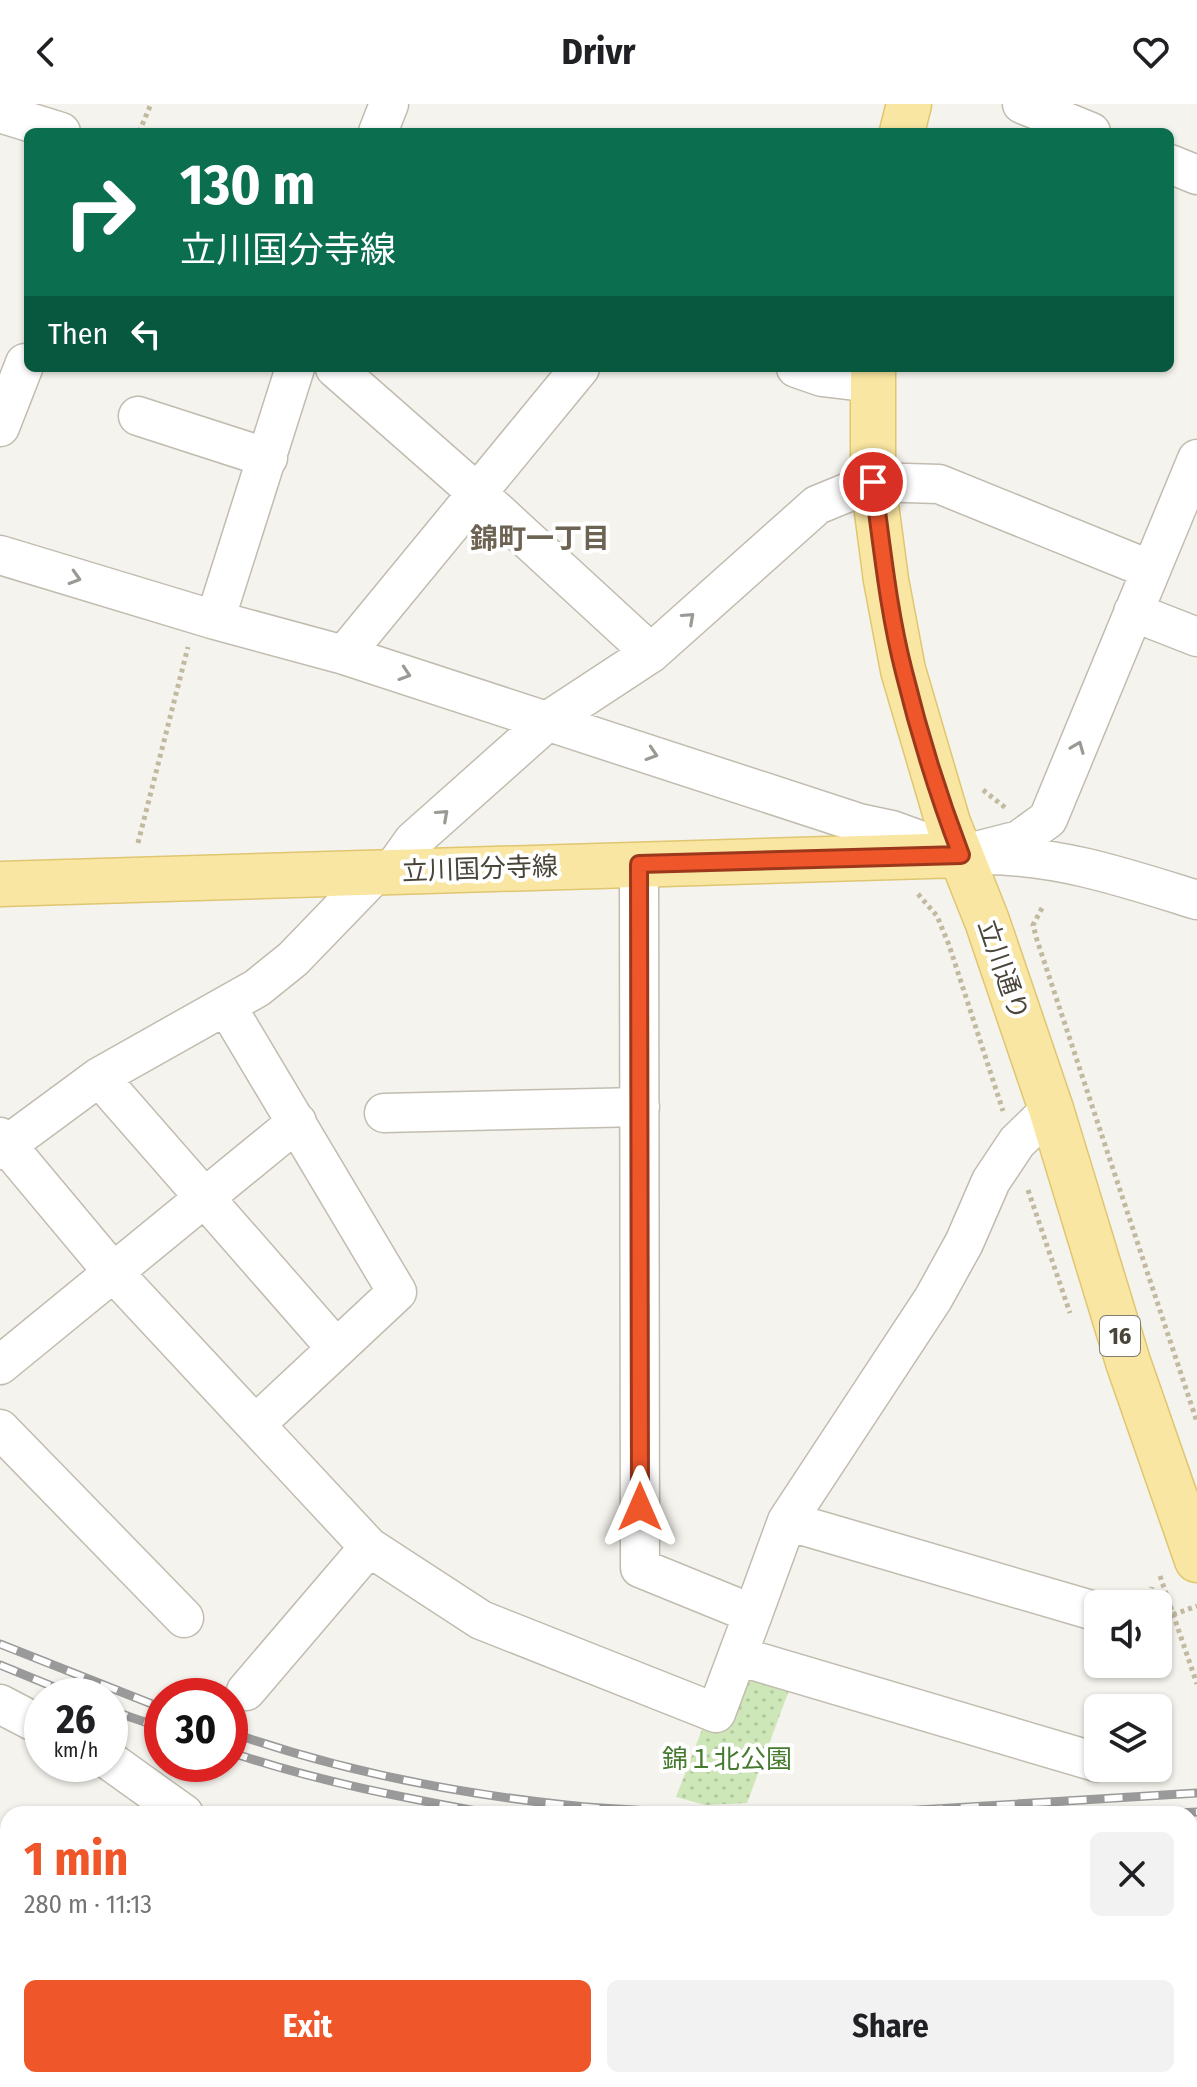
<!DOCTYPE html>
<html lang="en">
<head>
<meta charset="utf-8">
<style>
	body { margin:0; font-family:"Fira Sans Condensed","Noto Sans JP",sans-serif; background:#f2f2f2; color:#202124; height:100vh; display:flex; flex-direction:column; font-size:30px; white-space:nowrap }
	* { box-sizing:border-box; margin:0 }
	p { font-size:26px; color:#757577 }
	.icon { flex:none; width:44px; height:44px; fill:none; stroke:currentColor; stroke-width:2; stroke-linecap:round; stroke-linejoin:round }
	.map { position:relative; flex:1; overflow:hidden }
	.drawer { position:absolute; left:0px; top:1702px; width:1198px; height:282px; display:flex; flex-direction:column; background:#fff; border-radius:24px 24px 0 0; box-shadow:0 2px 6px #0004 }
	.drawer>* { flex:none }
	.banner { position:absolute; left:24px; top:24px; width:1150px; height:244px; border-radius:12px; box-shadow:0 2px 6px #0004; background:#0b6e4f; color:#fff; overflow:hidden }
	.tools { position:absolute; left:1084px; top:1486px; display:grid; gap:16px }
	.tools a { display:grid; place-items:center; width:88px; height:88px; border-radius:12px; background:#fff; box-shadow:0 2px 6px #0004; font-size:40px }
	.speed { position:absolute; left:24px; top:1574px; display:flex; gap:16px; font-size:40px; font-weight:700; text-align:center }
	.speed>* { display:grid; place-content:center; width:104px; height:104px; border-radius:50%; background:#fff; box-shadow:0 2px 6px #0004; line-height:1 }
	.speed small { font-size:20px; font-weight:400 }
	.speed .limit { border:12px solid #d22; background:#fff; color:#111 }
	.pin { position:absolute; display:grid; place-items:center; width:68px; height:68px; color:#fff; margin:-34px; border:4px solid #fff; border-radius:50%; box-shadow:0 2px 8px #0007 }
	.me { position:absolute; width:88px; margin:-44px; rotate:0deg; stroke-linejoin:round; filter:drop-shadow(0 0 6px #0008) }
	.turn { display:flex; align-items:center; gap:28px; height:168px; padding:0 24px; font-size:36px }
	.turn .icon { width:104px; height:104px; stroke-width:2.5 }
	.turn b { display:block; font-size:56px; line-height:68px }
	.then { display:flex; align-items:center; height:76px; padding:0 24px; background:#0003; gap:16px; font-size:30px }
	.round { display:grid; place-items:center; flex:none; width:84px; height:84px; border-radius:12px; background:#f2f2f2 }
	.summary { display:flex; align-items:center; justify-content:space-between; height:136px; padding:0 24px }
	h1 { font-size:48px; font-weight:700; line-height:60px; color:#ef562a }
	.primary-button { display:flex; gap:16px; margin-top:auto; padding:16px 24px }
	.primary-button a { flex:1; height:92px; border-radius:12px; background:#ef562a; color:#fff; font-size:32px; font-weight:700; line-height:92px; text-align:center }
	.primary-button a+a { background:#f2f2f2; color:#202124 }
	header { display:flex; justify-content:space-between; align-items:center; height:104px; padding:0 24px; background:#fff; font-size:36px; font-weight:700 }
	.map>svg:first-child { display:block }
</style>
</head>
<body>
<header><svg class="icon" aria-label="back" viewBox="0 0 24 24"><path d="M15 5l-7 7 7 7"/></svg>Drivr<svg class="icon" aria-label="heart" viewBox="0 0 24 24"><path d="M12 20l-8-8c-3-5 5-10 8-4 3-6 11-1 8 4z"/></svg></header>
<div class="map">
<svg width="1197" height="1983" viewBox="0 0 1197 1983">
	<defs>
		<pattern id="park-dots" width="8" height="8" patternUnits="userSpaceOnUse" patternTransform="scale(2)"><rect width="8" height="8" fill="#cee7b8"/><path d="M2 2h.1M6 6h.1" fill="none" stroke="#b2c89f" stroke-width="1.8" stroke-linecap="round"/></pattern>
	</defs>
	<rect width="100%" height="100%" fill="#f5f3ed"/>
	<!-- park -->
	<path fill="url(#park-dots)" d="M742 1556 794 1573 747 1699 705 1701 676 1693 706 1615Z"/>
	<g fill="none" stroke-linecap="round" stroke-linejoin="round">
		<defs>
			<path id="minor" d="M1022 0 1091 28
				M0 9 61 28
				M378 28 389 0
				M1170 60 1197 71
				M335 264 476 388 651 549
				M796 264 822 273 872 279
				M138 312 268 354
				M0 323 25 259
				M0 451 215 516 344 551 859 719 892 726 961 751 1019 736 1048 715 1197 355
				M1133 508 1197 533
				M215 516 295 264
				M344 551 580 264
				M987 751C1062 752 1126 774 1197 796
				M391 768 413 737 549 616 651 549 817 401 873 378 939 380 1151 466
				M227 903 397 1188 256 1320
				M99 973 336 1244
				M1051 1005 1017 1038 991 1077 964 1139 933 1195 787 1417 1098 1508
				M384 1009 640 1003
				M0 1033 112 1167 369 1443 481 1516 716 1609 753 1510 640 1464 639 760
				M0 1046 99 973 257 884 293 855 377 768
				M0 1261 297 1018
				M0 1325 184 1514
				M753 1510 787 1417
				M738 1552 1096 1658
				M246 1587 369 1443
				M0 1600 42 1622
				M110 1657 184 1710
				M0 1831 8 1830
				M1190 1946 1197 1945
				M272 1976 273 1983
				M767 1976 769 1983
				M34 1983 90 1976"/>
			<path id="major" d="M902 28 909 0
				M873 264V378L886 476 903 566 948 719 987 817 1051 1005 1128 1258 1197 1456
				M0 780 961 751"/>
		</defs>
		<!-- minor casing -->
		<use href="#minor" stroke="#c1bcaf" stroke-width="41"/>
		<!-- major casing -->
		<use href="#major" stroke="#dfc671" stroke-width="47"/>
		<!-- path -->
		<path stroke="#c2b9a1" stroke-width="5" stroke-dasharray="4 4" stroke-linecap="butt" d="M139 28 151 0
			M983 686 1007 705
			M138 739 188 543
			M918 790 937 812 949 841 1003 1007
			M1042 804 1033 821 1037 836 1197 1318
			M1028 1086 1070 1209
			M1160 1472 1197 1580
			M1148 1500 1152 1483"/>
		<!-- minor -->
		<use href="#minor" stroke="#fff" stroke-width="38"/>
		<!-- major -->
		<use href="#major" stroke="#f9e6a2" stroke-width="44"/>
		<defs>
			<path id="rail" d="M0 1540 162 1604
				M0 1561 76 1592
				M110 1606 162 1624
				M230 1628C337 1666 453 1689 566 1701 612 1706 660 1707 707 1710
				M230 1648C315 1677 405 1694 493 1710
				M853 1710 1197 1689
				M1160 1710 1197 1708
				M1190 1732 1197 1731
				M1190 1816 1197 1815
				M0 1864 8 1862
				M0 1898 8 1897"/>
		</defs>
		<!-- rail casing -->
		<use href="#rail" stroke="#9a9a9a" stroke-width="9"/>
		<!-- rail -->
		<use href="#rail" stroke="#fff" stroke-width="6" stroke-dasharray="18" stroke-linecap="butt"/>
		<!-- path-bridge -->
		<path stroke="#c2b9a1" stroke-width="5" stroke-dasharray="4 4" stroke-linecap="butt" d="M1158 1516 1197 1502"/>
	</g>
	<!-- one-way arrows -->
	<defs><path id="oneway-chevron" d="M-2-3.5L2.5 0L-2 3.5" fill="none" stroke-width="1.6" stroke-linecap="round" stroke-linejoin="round" transform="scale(2)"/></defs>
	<g stroke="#9b9993">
		<use href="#oneway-chevron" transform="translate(75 474) rotate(17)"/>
		<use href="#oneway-chevron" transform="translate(689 514) rotate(-42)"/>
		<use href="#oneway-chevron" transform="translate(405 570) rotate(18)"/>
		<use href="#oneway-chevron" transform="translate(1078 643) rotate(-68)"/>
		<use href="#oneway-chevron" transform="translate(652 650) rotate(18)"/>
		<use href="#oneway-chevron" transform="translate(443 711) rotate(-42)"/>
	</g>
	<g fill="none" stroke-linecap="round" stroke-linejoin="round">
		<defs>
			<path id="route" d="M640 1403 639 760 961 751C938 691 919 629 904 568 888 506 882 441 873 378"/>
		</defs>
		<!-- route casing -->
		<use href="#route" stroke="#9b381b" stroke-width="20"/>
		<!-- route -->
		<use href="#route" stroke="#ef562a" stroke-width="14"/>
	</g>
	<g text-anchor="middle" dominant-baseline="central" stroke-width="8" stroke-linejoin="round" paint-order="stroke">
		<!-- shield labels -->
		<rect fill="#fff" stroke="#807d75" stroke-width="2" x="1100" y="1212" width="40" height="40" rx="6"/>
		<g font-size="24" font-weight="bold" fill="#4a453a">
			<text x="1120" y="1232">16</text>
		</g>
		<!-- street labels -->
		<g font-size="26" fill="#4a453a" stroke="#fff">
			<text transform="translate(480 765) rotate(-2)">立川国分寺線</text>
			<text transform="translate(1003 866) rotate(71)">立川通り</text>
		</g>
		<!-- park labels -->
		<g font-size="26" fill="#467a2f" stroke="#fff">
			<text x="727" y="1655">錦１北公園</text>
		</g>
		<!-- neighbourhood labels -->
		<g font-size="28" font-weight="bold" fill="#6c6352" stroke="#fff">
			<text x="540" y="434">錦町一丁目</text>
		</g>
	</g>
</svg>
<div class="tools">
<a><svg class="icon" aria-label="sound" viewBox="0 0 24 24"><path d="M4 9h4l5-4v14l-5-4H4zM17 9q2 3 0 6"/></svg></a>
<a><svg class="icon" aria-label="layers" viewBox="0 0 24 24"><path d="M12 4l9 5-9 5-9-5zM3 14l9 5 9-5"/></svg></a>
</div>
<div class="speed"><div>26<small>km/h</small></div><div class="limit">30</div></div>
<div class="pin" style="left:873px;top:378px;background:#d93025"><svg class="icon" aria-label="arrive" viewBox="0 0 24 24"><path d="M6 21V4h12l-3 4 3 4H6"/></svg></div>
<svg class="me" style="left:640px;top:1403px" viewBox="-20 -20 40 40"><path d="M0-17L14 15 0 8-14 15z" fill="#ef562a" stroke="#fff" stroke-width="4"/></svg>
<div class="banner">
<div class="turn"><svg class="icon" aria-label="right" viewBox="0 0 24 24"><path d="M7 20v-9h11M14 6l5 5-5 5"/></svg><div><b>130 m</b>立川国分寺線</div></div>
<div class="then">Then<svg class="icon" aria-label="left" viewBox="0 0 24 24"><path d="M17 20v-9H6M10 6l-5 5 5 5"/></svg></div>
</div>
<section class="drawer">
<div class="summary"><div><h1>1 min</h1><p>280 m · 11:13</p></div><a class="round"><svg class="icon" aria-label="close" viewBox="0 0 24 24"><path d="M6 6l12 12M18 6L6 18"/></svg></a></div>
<div class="primary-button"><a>Exit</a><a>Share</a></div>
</section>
</div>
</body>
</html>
